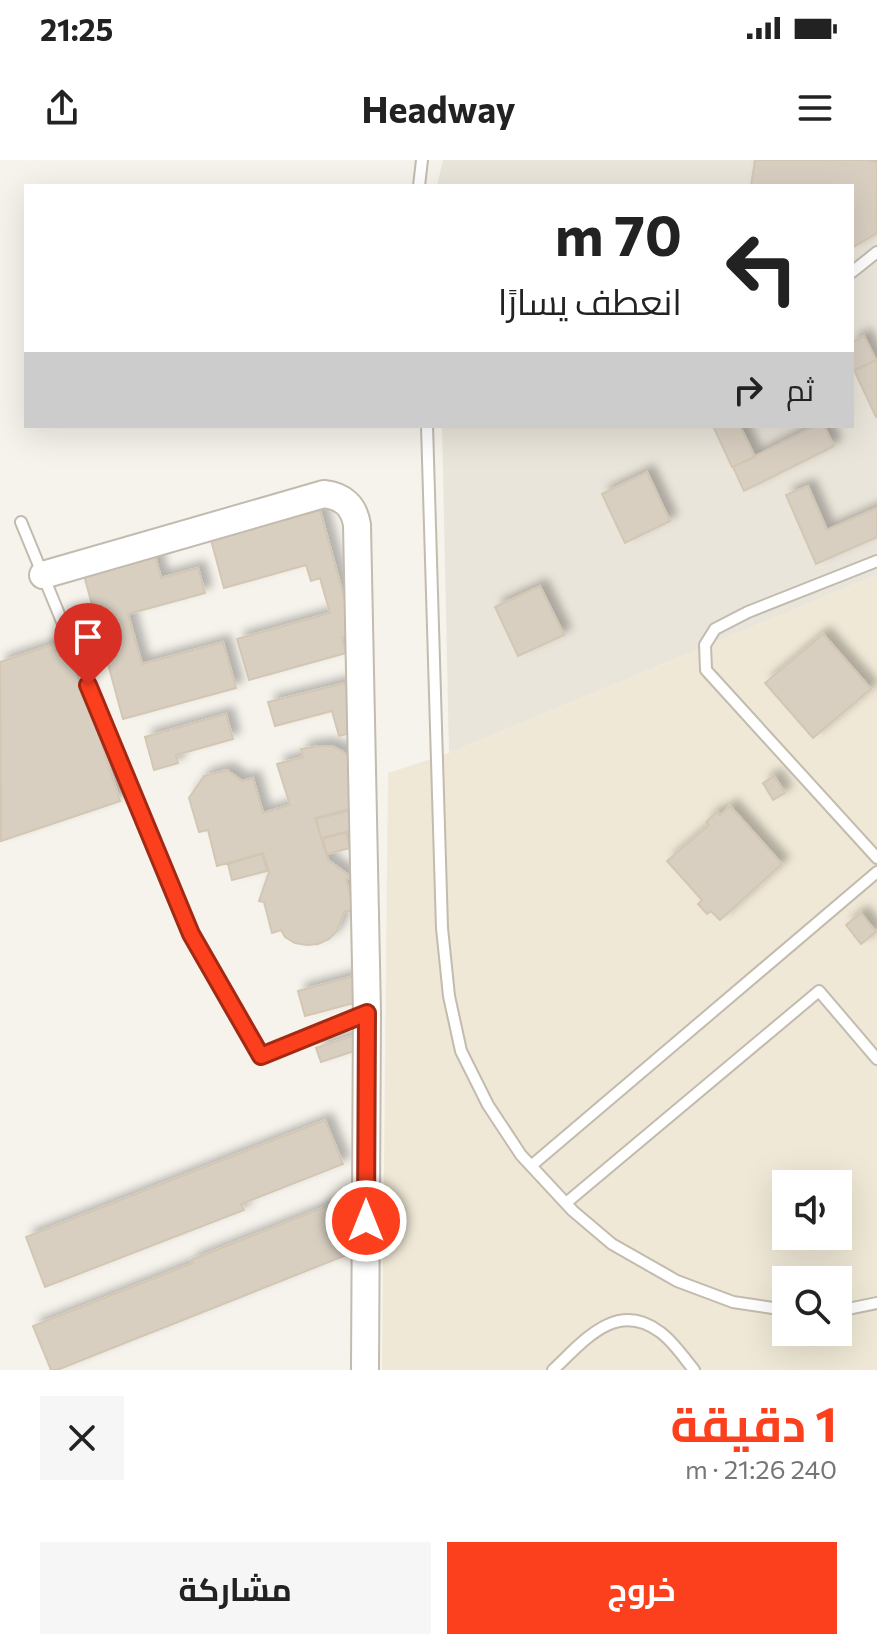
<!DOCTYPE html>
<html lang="ar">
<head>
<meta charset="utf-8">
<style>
	body { margin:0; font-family:Commissioner,Cairo,sans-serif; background:#f6f6f6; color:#222; direction:rtl; height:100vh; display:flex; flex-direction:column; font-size:30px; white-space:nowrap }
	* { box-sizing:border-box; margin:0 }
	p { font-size:26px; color:#767676 }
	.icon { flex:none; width:44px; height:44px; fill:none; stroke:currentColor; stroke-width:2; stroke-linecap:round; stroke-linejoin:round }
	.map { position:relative; height:1210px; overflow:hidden; direction:ltr }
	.panel { display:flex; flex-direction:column; background:#fff; flex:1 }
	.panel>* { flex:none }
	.top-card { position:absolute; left:24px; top:24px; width:830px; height:244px; border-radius:0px; box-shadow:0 8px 32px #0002; direction:rtl; background:#fff; color:#222; overflow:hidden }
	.fabs { position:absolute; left:772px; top:1010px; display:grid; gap:16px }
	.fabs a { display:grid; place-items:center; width:80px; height:80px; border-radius:0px; background:#fff; box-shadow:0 8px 32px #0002; font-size:40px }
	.pin { position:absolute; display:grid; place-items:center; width:68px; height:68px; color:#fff; margin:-82px -34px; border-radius:50% 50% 50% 0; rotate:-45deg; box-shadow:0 0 8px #0007 }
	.pin .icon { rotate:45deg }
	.me { position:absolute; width:88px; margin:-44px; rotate:0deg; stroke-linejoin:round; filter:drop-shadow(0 0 6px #0008) }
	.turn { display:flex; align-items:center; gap:28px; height:168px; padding:0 40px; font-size:36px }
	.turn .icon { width:104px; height:104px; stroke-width:2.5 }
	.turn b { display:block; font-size:56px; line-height:68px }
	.then { display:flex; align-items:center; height:76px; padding:0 40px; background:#0003; gap:16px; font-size:30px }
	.round { display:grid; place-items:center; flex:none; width:84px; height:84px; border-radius:0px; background:#f6f6f6 }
	.head { display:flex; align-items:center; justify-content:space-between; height:136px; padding:0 40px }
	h1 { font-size:48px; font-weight:700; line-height:60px; color:#fc3f1d }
	.primary-button { display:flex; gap:16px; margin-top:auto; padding:16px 40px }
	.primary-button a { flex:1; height:92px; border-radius:0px; background:#fc3f1d; color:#fff; font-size:32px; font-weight:700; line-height:92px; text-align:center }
	.primary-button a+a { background:#f6f6f6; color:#222 }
	.status { display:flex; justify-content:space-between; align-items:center; height:56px; padding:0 40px; background:#fff; direction:ltr }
	.status svg { height:22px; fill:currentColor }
	header { display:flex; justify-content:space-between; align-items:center; height:104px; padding:0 40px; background:#fff; font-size:36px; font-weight:700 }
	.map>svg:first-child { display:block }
</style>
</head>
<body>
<div class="status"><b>21:25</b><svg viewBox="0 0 49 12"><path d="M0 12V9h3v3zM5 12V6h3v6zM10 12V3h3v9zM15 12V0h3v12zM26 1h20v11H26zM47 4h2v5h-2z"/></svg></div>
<header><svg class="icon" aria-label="menu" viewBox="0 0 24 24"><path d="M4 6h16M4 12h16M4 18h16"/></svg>Headway<svg class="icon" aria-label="share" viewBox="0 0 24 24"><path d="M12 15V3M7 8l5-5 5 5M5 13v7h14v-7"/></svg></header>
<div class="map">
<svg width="877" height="1210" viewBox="0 0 877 1210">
	<defs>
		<filter id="shadow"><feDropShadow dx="7" dy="-7" stdDeviation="4" flood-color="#0004"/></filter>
	</defs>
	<rect width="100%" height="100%" fill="#f6f3ec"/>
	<!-- residential -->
	<path fill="#eae5da" d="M443 0H877V415L449 593 442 266H852V26H437Z"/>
	<!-- education -->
	<path fill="#efe8d6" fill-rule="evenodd" d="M877 415V1210H382L388 613 449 593ZM786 1024H838V1076H786ZM786 1120H838V1172H786Z"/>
	<!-- building -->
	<path fill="#d8cfc1" stroke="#d3c7b4" stroke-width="2" filter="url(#shadow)" d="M755 0H867L877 2V73L852 88V26H751Z
		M864 176 876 200 852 212V182Z
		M877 200V256L876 257 854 210Z
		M713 266H740L755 297 732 307Z
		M815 266H824L834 286 744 331 733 307Z
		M647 312 670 361 625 383 602 334Z
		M808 326 827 370 877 348V377L816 404 786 335Z
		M320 350 354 474 342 477 346 493 249 520 237 479 330 453 320 418 311 421 306 405 224 428 211 380Z
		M153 388 161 418 198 408 205 433 128 454 142 504 223 482 236 528 123 559 82 408Z
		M540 426 564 475 518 496 495 447Z
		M823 474 871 529 813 578 765 523Z
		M54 484 56 491 70 487 120 641 1 681 0 502Z
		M345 523 358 571 339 576 332 551 275 566 268 542Z
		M226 554 233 579 176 595 178 603 154 610 145 577Z
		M319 586H331L342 591 352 599 357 647 315 658 328 700 351 717 346 720 355 750 344 752 337 771 329 779 318 784 307 785 295 783 285 777 281 770 272 773 264 742 259 741 269 712 263 693 217 706 208 670 199 672 189 638 204 616 227 610 242 621 253 618 263 653 290 645 277 604 303 597 301 589Z
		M774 616 785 633 773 640 763 623Z
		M730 646 782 704 720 760 711 751 707 754 698 744 702 740 667 701 709 665 706 662 717 652 720 655Z
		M352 650 357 669 321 678 316 659Z
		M346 672 350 688 327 694 323 679Z
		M262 694 267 711 232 720 228 704Z
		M861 753 876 772 861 784 846 765Z
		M358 815 365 840 305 856 298 831Z
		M358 874 363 888 321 902 316 888Z
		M325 960 343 1004 241 1044 244 1050 45 1127 26 1077Z
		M330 1045 349 1094 57 1210H51L33 1166 193 1103 191 1100Z"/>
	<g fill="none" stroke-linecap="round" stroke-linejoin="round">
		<defs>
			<path id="service" d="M419 26 422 0
				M852 112 877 92
				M427 266 442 768 449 836 461 891 488 945 521 995 573 1051 612 1084 677 1121 733 1142 786 1150
				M21 362 191 774 261 896 366 854
				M877 401 748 452 715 469 705 485 706 510 877 698
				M531 1006 877 712
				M566 1043 819 831 877 899
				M838 1151 877 1143
				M553 1210C583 1182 616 1139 660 1172 673 1181 684 1198 694 1210"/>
			<path id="tertiary" d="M43 415 324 334C343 336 354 346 357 365L367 853 365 1210"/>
		</defs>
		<!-- service casing -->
		<use href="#service" stroke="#c2bbae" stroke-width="14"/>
		<!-- tertiary casing -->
		<use href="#tertiary" stroke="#c2bbae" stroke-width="30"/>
		<!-- service -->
		<use href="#service" stroke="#fff" stroke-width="10"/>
		<!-- tertiary -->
		<use href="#tertiary" stroke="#fff" stroke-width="26"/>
	</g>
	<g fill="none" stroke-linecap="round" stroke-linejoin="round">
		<defs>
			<path id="route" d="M88 525 191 774 261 896 367 853 366 1061"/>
		</defs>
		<!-- route casing -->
		<use href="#route" stroke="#a42913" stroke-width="20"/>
		<!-- route -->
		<use href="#route" stroke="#fc3f1d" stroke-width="14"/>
	</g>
</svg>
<div class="fabs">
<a><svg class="icon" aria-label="sound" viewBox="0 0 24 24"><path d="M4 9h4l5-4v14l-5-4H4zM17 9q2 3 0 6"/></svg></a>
<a><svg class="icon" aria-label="search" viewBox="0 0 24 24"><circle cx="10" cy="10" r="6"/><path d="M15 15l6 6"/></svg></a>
</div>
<div class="pin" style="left:88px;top:525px;background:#d93025"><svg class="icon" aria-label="arrive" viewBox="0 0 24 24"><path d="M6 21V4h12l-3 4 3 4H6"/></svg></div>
<svg class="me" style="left:366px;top:1061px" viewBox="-20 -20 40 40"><circle r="17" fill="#fc3f1d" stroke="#fff" stroke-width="3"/><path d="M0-11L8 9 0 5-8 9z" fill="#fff"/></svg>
<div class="top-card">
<div class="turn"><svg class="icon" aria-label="left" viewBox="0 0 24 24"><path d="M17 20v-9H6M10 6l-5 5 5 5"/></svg><div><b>70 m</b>انعطف يسارًا</div></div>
<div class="then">ثم<svg class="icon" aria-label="right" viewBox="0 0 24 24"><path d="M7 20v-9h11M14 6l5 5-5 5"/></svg></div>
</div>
</div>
<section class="panel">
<div class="head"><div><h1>1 دقيقة</h1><p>240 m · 21:26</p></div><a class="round"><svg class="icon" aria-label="close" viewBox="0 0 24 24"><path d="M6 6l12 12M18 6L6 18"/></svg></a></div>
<div class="primary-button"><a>خروج</a><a>مشاركة</a></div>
</section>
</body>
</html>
